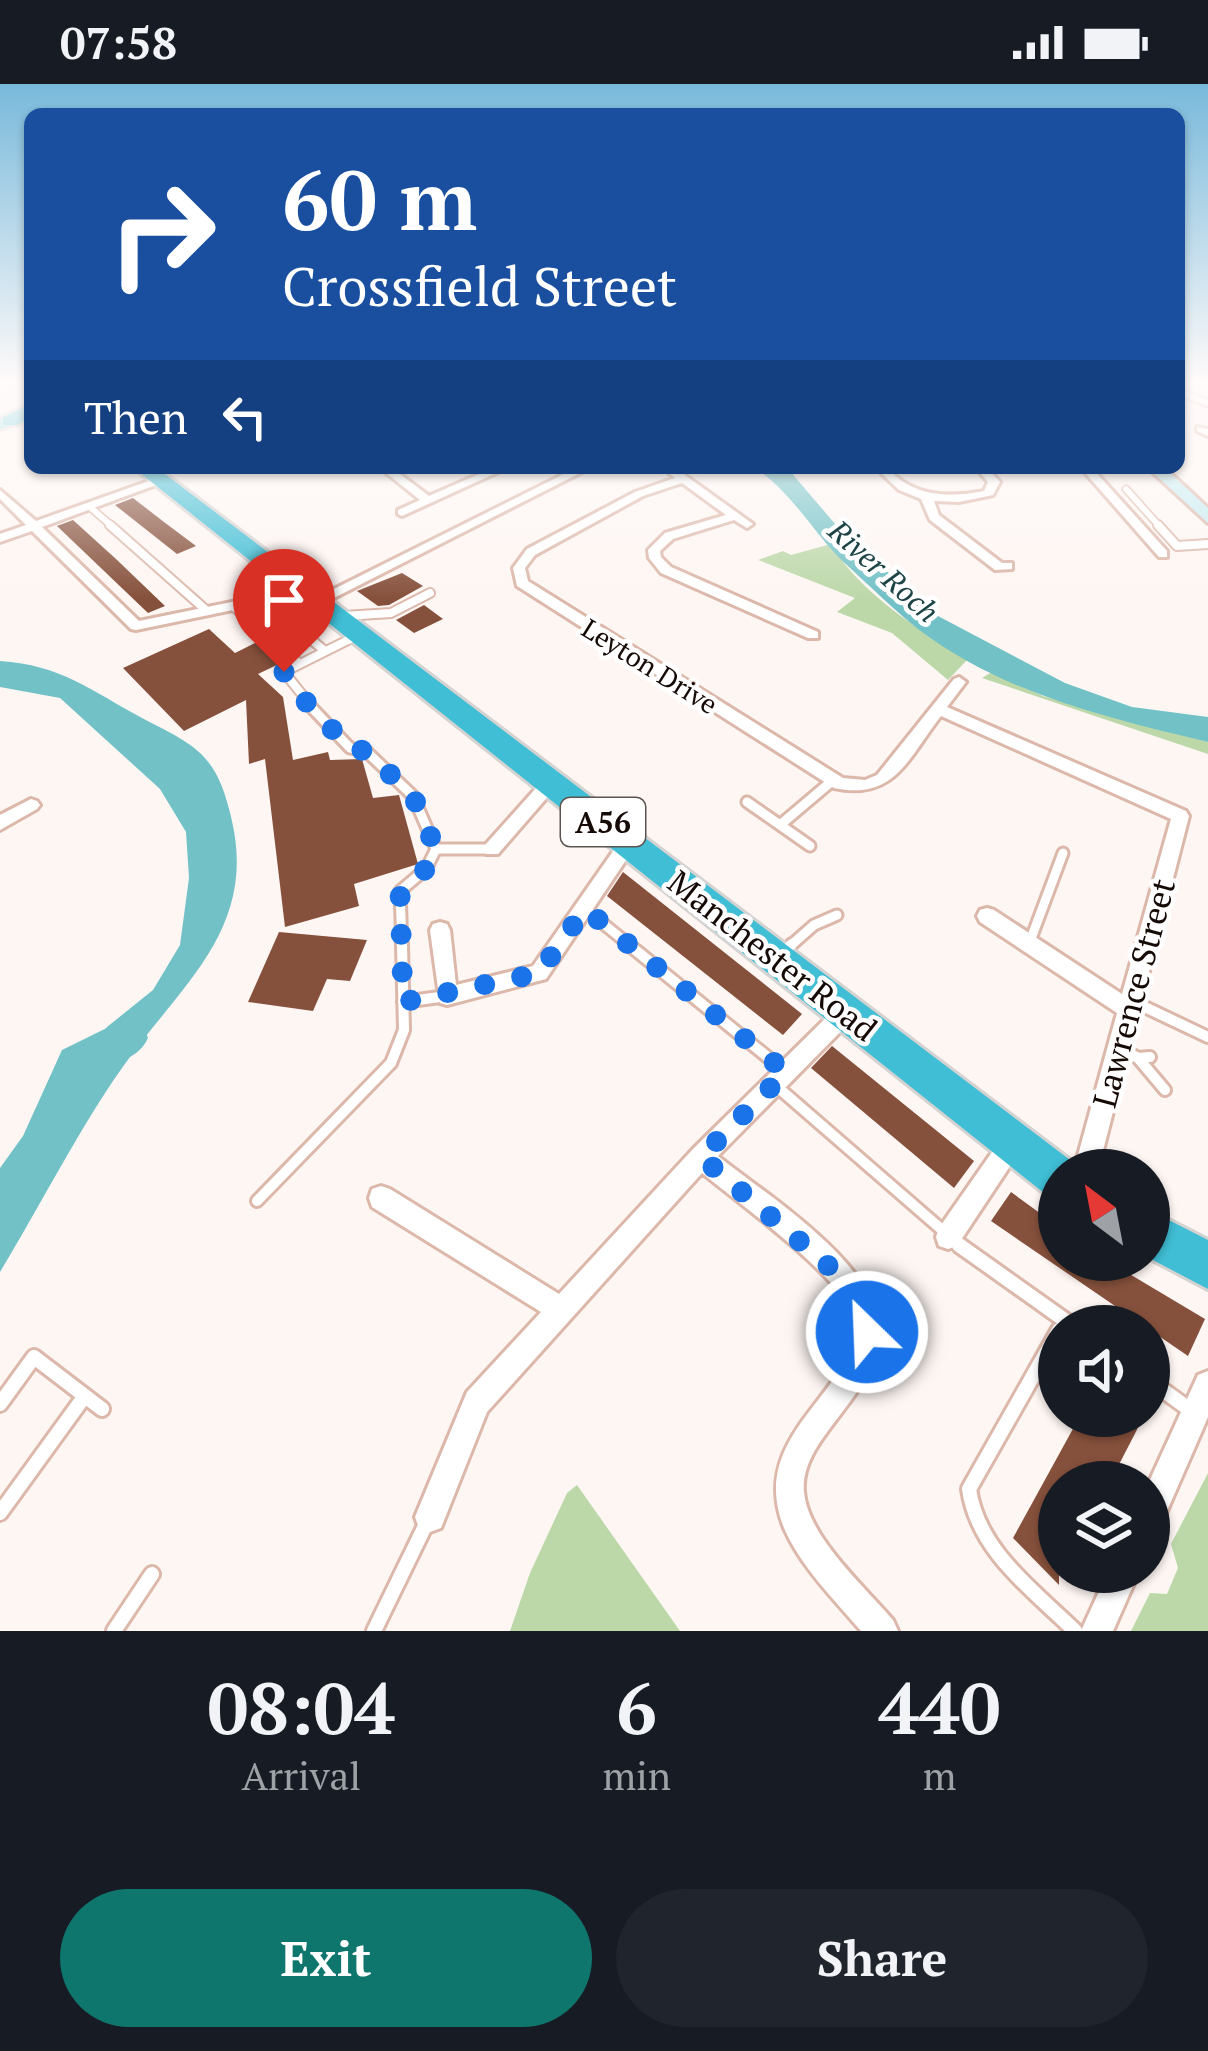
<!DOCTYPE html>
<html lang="en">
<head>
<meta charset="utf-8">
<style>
	body { margin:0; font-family:"PT Serif",serif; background:#20242c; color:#f1f3f6; height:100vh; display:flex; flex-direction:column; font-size:45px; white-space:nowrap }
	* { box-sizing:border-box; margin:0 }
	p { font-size:39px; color:#9ea1a6 }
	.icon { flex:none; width:66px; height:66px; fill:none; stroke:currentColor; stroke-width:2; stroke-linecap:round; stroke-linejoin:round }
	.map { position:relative; height:1547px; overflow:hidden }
	.drawer { display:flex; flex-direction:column; background:#171b24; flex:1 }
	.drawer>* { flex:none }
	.banner { position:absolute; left:24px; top:24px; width:1161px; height:366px; border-radius:18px; box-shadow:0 3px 9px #0004; background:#1a4fa0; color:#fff; overflow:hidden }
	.needle { width:78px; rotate:328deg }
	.buttons { position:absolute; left:1038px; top:1065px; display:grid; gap:24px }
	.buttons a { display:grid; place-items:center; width:132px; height:132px; border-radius:50%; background:#171b24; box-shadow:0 3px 9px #0004; font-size:60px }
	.pin { position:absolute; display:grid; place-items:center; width:102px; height:102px; color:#fff; margin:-123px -51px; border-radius:50% 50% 50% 0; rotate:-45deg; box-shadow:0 0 12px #0007 }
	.pin .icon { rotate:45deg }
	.me { position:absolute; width:132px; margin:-66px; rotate:336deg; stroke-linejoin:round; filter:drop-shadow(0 0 9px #0008) }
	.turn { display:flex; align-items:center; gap:42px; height:252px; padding:0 60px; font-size:54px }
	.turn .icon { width:156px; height:156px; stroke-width:2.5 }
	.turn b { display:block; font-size:84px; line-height:102px }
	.then { display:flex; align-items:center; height:114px; padding:0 60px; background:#0003; gap:24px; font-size:45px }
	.eta { display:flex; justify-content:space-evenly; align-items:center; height:204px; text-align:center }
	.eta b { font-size:72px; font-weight:700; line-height:84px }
	.cta { display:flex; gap:24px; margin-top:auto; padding:24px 60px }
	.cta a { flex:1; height:138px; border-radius:72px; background:#0f766e; color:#fff; font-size:48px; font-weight:700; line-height:138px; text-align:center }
	.cta a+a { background:#20242c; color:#f1f3f6 }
	.status { display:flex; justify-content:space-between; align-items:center; height:84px; padding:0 60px; background:#171b24; direction:ltr }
	.status svg { height:33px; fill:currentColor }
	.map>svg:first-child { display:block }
</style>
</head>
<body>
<div class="status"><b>07:58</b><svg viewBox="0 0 49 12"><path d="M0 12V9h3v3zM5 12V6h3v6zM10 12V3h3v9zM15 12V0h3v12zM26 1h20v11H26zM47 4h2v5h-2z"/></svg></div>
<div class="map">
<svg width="1208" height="1547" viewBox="0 0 1208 1547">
	<rect width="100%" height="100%" fill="#fef6f3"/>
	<!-- green -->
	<path fill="#bcd8a9" d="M831 460C859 509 920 546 967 576L948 596 892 549 837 528 855 514 758 476 783 467 791 471Z
		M992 588 1043 612 1208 658V670L982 594Z
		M1208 1389V1547H1131L1150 1509 1167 1510 1178 1484 1171 1460Z
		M577 1401 680 1547H510L530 1489 567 1409Z"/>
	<!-- water -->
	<path fill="#71c1c7" d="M755 384 789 386 842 448 938 532 1065 599 1132 623 1208 633V658C1107 634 1002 609 918 545 894 526 872 504 849 483 814 452 796 411 755 384Z
		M0 577C61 581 90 606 142 634 198 663 217 670 232 737 257 847 179 902 122 984 79 1045 40 1122 0 1188V1101L107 943 153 906 180 861 189 794 186 748 160 705 60 614 0 603Z"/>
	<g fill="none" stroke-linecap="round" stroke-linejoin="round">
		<!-- river -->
		<path fill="#71c1c7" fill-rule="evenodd" d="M127 934 142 940 148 954C137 979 105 978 91 999 62 1046 58 1124 0 1148V1084L23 1052 62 966Z"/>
	</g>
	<!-- building -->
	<path fill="#86513c" d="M133 414 164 438 196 462 177 470 115 421Z
		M73 436 116 475 165 522 148 529 57 442Z
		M402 489 423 502 389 521 378 522 357 507Z
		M424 521 443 535 414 549 396 536Z
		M209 545 235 569 259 557 283 578 258 590 283 613 293 676 328 668 330 676 362 675 373 714 399 711 418 780 354 800 359 822 285 843 265 675 249 680 246 616 184 647 123 584Z
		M623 788 739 880 802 930 783 951 607 812Z
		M279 848 367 856 350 897 327 895 313 927 248 918Z
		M832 962 974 1077 954 1104 811 984Z
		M1011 1108 1059 1143V1176H1106L1205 1235 1188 1272 991 1137Z
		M1080 1332H1144L1110 1398H1059V1501L1013 1454Z"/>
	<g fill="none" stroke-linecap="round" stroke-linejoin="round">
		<defs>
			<path id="lane-far4" d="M1126 405 1161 444
				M89 422 114 444"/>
			<path id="lane-far3" d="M110 441 207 527
				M1158 441 1177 462 1208 460
				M233 522 299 579
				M344 532 391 529 430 509
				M254 540 279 529 325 567
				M316 628 284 588 356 552"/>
			<path id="lane-far2" d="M313 625 350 664 366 667 413 712 436 765H492
				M747 718 780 741 832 697
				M780 741 810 762
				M585 825 632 863
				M1029 860 1063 769
				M402 863 400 807 426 785 436 765
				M789 863 814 841 837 831"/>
			<path id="lane-far1" d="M628 860 786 988
				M781 870 792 860
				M1130 916 1208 953
				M403 918 447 912
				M1118 963 1138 974 1150 973
				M1138 974 1165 1006
				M774 1000 963 1164
				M257 1117 391 979 404 946 402 860"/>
			<path id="lane" d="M959 1161 1073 1242
				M1059 1246 969 1405C978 1467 1033 1506 1075 1547
				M1149 1296 1193 1328
				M0 1320 34 1273 102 1325
				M0 1429 84 1313
				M114 1547 152 1490
				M374 1547 427 1438"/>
			<path id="street" d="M1179 305 1208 316V322L1179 311Z
				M1197 343 1208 345V352L1197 347Z
				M380 384H392L429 412 493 384H507L402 432 398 430V426L420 416Z
				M576 384H590L322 520H312L310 517Z
				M663 384H675L753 440 747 444 734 436 673 455 660 467 661 473 671 483 818 548V554H808L661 489 649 474 648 466 665 449 726 431 682 399 643 412 535 471 525 484 528 497 843 694 865 696 877 691 954 595 959 593 966 598 947 623 1186 727 1189 732 1098 1086H1074L1117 929 980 838 977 832 980 826 987 824 994 826 1122 910 1171 735 941 632C908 674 895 717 834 704L517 502 513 484 527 465 635 408 675 394Z
				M876 384H887C914 413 948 414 984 407L988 398 976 384H987L1000 398 993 411 959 418 934 417 939 431 1002 479H1012V485L995 486 930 436 921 415 899 406Z
				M1081 384H1092L1167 467V473H1159Z
				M160 393 166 396 164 398 42 443 139 537 305 503 310 504V510L136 546 131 545 32 447 0 458V450L26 441 0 415V406L36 437Z
				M551 692 557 694 559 698 557 702 498 770H486L483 765 486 760 545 694Z
				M31 715 37 717 40 721 37 725 0 746V731Z
				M632 754 638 756 641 761 628 773 546 895 447 921 440 919 430 846 433 840 440 838 447 840 450 846 456 901 533 882 616 763Z
				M847 918 854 920 857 927 854 934 718 1072C766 1111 885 1184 879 1253 877 1280 859 1306 843 1327 826 1350 801 1377 804 1408 808 1453 865 1503 893 1536L898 1547H861C834 1515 801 1483 784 1444 743 1343 874 1302 850 1227 838 1191 735 1116 702 1089L487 1328 441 1444 430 1448 419 1444 415 1433 467 1308 541 1228 372 1123 369 1114 372 1105 381 1102 390 1105 559 1210 693 1065 840 920Z
				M1012 1047 1020 1051 1024 1059 1020 1067 957 1162 948 1165 939 1162 936 1153 939 1144 1004 1051Z
				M1208 1287V1333L1160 1443 1149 1447V1398L1198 1291Z
				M1108 1488H1139L1113 1547H1081Z"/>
			<path id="secondary" d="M1148 384H1165L1208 424V439Z"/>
			<path id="primary" d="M30 326V336L0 345V335Z"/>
			<path id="highway" d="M30 320V333L17 341H3V333Z
				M134 384H157L1074 1079 1078 1086H1059V1116L1044 1109Z
				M1149 1126 1208 1156V1205L1149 1174Z"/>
		</defs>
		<!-- lane-far4 casing -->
		<use href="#lane-far4" stroke="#dcb8aa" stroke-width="9"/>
		<!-- lane-far3 casing -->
		<use href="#lane-far3" stroke="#dcb8aa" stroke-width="12"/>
		<!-- lane-far2 casing -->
		<use href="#lane-far2" stroke="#dcb8aa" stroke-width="15"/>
		<!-- lane-far1 casing -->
		<use href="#lane-far1" stroke="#dcb8aa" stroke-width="16"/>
		<!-- lane casing -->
		<use href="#lane" stroke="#dcb8aa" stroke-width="20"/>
		<!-- street casing -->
		<use href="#street" stroke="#dcb8aa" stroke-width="6"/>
		<!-- secondary casing -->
		<use href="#secondary" stroke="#dcb8aa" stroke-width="6"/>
		<!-- primary casing -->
		<use href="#primary" stroke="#d5d3d2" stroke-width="6"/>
		<!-- highway casing -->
		<use href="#highway" stroke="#d5d3d2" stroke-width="6"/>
		<!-- lane-far4 -->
		<use href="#lane-far4" stroke="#fff" stroke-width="6"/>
		<!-- lane-far3 -->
		<use href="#lane-far3" stroke="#fff" stroke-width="8"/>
		<!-- lane-far2 -->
		<use href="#lane-far2" stroke="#fff" stroke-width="9"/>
		<!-- lane-far1 -->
		<use href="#lane-far1" stroke="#fff" stroke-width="10"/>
		<!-- lane -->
		<use href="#lane" stroke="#fff" stroke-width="14"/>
		<!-- street -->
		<use href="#street" fill="#fff" fill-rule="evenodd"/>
		<!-- secondary -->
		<use href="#secondary" fill="#c6ecf2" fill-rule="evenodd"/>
		<!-- primary -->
		<use href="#primary" fill="#8cd8e6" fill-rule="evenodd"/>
		<!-- highway -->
		<use href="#highway" fill="#40bed5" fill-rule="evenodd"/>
	</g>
	<!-- sky -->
	<linearGradient id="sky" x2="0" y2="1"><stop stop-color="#78b9db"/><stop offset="0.58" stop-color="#fffbfa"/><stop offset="1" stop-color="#fffbfa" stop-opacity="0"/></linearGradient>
	<rect width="1208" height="515" fill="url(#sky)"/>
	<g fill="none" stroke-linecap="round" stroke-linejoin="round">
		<!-- route -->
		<path stroke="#1a73e8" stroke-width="21" stroke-dasharray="0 37.8" d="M284 588 290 601 350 664 366 667 413 712 436 765 426 785 400 807 403 918 539 889 585 825 786 988 701 1073 845 1196 862 1222 867 1248"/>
	</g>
	<g text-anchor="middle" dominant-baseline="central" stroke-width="9" stroke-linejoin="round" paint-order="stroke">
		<!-- far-street labels -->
		<g font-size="27" fill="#160a06" stroke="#fff">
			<text transform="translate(650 582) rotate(32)">Leyton Drive</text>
		</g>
		<!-- far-water labels -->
		<g font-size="30" font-style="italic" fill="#1d4446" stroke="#fff">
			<text transform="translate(884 487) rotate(42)">River Roch</text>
		</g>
		<!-- shield labels -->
		<rect fill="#fff" stroke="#5c5451" stroke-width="3" x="561" y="714" width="84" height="48" rx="9"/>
		<g font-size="30" font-weight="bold" fill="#160a06">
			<text x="603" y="738">A56</text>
		</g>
		<!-- street labels -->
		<g font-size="33" fill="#160a06" stroke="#fff">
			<text transform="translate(773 871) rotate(38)">Manchester Road</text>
			<text transform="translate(1133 909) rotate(-75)">Lawrence Street</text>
		</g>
	</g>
</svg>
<div class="buttons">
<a><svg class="needle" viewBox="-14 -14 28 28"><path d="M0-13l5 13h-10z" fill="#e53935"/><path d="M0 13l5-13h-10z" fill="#9ea1a6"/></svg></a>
<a><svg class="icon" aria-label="sound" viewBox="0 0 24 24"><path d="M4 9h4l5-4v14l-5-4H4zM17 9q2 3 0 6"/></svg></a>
<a><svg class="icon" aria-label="layers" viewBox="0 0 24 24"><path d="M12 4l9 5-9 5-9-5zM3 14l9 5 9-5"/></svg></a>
</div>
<div class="pin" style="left:284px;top:588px;background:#d93025"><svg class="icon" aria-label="arrive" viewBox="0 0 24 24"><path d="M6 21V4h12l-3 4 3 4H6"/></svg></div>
<svg class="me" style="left:867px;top:1248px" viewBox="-20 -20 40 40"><circle r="17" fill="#1a73e8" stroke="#fff" stroke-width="3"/><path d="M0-11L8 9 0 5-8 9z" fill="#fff"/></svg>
<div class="banner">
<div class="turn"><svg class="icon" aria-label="right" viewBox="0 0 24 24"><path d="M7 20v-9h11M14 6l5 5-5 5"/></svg><div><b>60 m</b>Crossfield Street</div></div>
<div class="then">Then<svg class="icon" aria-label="left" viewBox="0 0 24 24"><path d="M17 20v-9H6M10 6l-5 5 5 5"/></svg></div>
</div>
</div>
<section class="drawer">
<div class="eta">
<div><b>08:04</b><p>Arrival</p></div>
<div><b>6</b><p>min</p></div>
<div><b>440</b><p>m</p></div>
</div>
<div class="cta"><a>Exit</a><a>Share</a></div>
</section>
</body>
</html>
